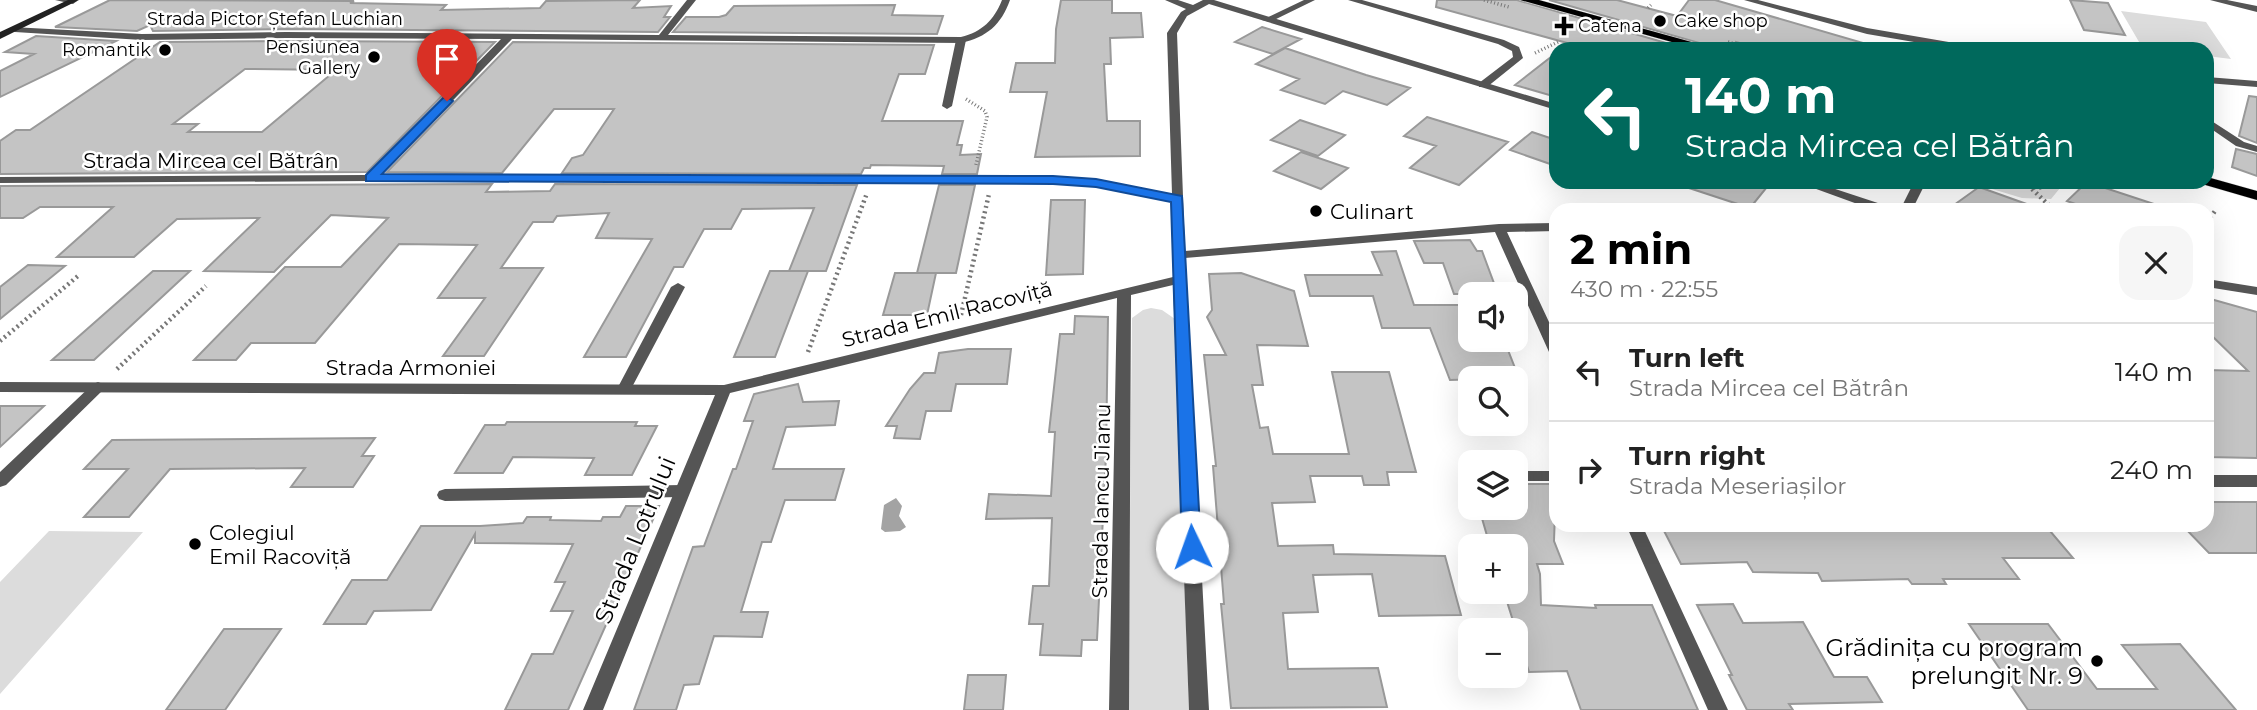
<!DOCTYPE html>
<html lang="en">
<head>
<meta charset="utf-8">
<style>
	body { margin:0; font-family:Montserrat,sans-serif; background:#f6f6f6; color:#222; height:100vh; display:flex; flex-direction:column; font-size:26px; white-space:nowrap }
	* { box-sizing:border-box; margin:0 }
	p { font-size:23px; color:#767676 }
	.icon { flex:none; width:38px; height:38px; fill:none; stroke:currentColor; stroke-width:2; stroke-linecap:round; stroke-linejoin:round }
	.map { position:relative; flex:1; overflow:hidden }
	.drawer { position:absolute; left:1549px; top:203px; width:665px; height:329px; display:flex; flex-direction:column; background:#fff; border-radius:21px; box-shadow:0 7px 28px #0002 }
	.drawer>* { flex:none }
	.hud { position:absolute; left:1549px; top:42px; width:665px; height:147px; border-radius:21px; box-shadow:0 7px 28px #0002; background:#00695c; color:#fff; overflow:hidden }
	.buttons { position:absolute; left:1458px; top:282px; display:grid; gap:14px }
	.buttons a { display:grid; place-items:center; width:70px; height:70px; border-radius:14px; background:#fff; box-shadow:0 7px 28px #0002; font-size:35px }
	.pin { position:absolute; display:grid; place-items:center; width:60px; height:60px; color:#fff; margin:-72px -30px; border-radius:50% 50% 50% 0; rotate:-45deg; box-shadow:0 0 7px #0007 }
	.pin .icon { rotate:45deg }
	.me { position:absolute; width:77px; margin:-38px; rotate:357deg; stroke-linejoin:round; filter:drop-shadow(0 0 5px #0008) }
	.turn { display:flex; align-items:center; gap:24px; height:147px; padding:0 21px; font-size:32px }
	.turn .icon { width:91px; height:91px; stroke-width:2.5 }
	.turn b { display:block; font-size:49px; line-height:60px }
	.round { display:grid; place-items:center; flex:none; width:74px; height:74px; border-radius:21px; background:#f6f6f6 }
	.headline { display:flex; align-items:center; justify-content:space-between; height:119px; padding:0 21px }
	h1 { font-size:42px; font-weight:700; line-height:52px; color:#000 }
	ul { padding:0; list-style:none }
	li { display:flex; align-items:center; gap:21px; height:98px; padding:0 21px; border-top:2px solid #e0e0e0 }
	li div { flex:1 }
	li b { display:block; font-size:26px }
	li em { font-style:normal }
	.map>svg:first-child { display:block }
</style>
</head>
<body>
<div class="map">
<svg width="2257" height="710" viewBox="0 0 2257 710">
	<rect width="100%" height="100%" fill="#fff"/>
	<!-- green -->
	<path fill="#dcdcdc" d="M2121 11 2206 22 2231 59 2207 56V49L2142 47Z
		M1969 182H2065L2051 199 2022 198Z
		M1151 308 1162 310 1175 319 1189 710H1128L1132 318 1143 310Z
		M49 531 143 532 0 694V582Z"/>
	<!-- water -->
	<path fill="#a3a3a3" d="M896 498 902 506 899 516 906 527 900 531 885 532 881 529 884 505Z"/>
	<!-- building -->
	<path fill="#c4c4c4" stroke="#999" stroke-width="2" fill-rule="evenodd" d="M110 0 354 1 350 3 446 5 441 10 540 8 546 1 640 0 633 8 671 6 664 17H670L658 32 286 29 153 31 150 25 137 31 55 27Z
		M1061 0H1112V13H1141L1143 37 1110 38 1111 64H1104L1107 121H1140V156L1035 157 1047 92H1010L1016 63H1055L1056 29Z
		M1437 0H1517L1687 49H1589L1436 7Z
		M1549 0H1617L1677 16 1689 0H1715L1863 43V49H1762L1736 42 1735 49H1720Z
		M2070 0 2108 3 2125 35 2084 30Z
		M895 5 892 15 943 16 937 34 673 32 686 17H719L726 15 734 6Z
		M1262 27 1301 39 1273 54 1235 42Z
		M36 36 116 41 0 97V71L34 54 5 52Z
		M286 41 495 42 367 172 0 174V141L16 130H30L160 42ZM245 69 336 70 262 132H188L198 124H173Z
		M513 42 934 45 925 74H899L882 121H963L957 145H962L960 155 981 154 977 174H942L944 166 871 165 870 168H864L861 174 562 173 572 158 583 155 614 109H554L502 173 387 172Z
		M1285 48 1366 75 1410 88 1387 105 1343 91 1325 104 1281 90 1299 79 1256 64Z
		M1556 53V97L1515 85Z
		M2249 96 2257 97V143L2239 136Z
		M1427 117 1508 142 1459 185 1410 168 1436 146 1404 136Z
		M1300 120 1345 135 1318 156 1271 140Z
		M1532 132 1556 140V166L1510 150Z
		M2236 149 2257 154V176L2232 167Z
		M1301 152 1348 168 1321 189 1274 171Z
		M1684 182H1771L1750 208 1683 186Z
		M2087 182 2160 206V210H2092L2067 201Z
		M492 184 486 192 550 191 555 184 857 185 826 271H789L814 208 742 209 731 229H704L683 267H674L626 357H584L652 239 596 238 609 213 557 216 553 222H533L501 268H543L484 356H443L485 298H438L477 245 399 244 315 343H251L236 360H194L285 267H341L388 218 331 215 274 272 204 271 259 218 177 219 134 257H57L113 207H40L23 218H0V186Z
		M939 185H975L956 273H917Z
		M1979 187 2035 207V210H1947Z
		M1051 200H1085L1083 274 1046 275Z
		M1470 240 1477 251H1482L1498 294H1454L1443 263H1424L1414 241Z
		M1396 251 1414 305H1470V340H1504L1515 368H1510L1514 378 1450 380 1430 328H1382L1373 296H1310L1305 275H1382L1372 252Z
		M28 265 65 266 0 319V287Z
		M153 271H190L94 360H52Z
		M770 271H808L775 357H734Z
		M895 273H936L927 315H883Z
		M1241 273 1294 291 1308 346 1257 345 1263 385H1252L1260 428 1268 427 1273 454H1349L1332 372H1389L1416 472H1387L1389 485H1364L1362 476H1310L1315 502 1272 503 1278 546 1333 545 1334 554 1445 556 1461 615 1379 616 1372 574 1313 575 1318 612 1283 613 1288 669 1378 668 1387 707 1231 708 1221 604H1224L1213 466H1216L1204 355H1226L1207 317 1212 310 1209 274Z
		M2207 298 2257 312V458L2207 457V370L2248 371 2207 331Z
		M1075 316 1108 317 1106 455 1097 640H1082L1081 656 1040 655 1043 624H1029L1033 586H1049L1052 518 986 519 989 494 1051 496 1055 432H1049L1060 334H1074Z
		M968 349H1011L1007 384H956L951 411H926L920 439 894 438 897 426H886L910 389 924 373H935L939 353Z
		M798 384 803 402 839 401 835 425 786 427 773 469H844L835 500H785L771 542H762L741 612H768L762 637 714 636 699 684 684 685 676 710H634L693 547 704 546 733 469H736L753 421H744L754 394Z
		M0 406H44L0 447Z
		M507 422H637L635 426H657L632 475H585L594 458 513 457 503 473H455L485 425H505Z
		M375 438 362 456H374L353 487H291L305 468 170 469 129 517H84L128 469H84L112 440Z
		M1516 484H1556L1554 541 1563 564H1537L1540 574 1541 605 1596 608 1595 605H1652L1698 710H1581L1567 671 1529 672 1504 592H1516V546H1490L1479 508H1516Z
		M2207 502H2257V553H2209L2182 525H2207Z
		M626 506H659L568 710H505L532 654H553L573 611H551L565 582H555L573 544 475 543V534L431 610 374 611 366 624H324L352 580H387L421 526H480L523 523 527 517H551L550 520 601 521 603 517H620Z
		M1661 525H2045L2073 558H2003L2019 579H1943L1946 584H1912L1908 579 1822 581 1818 573 1753 572 1747 562 1681 564Z
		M1733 604 1743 623 1803 622 1834 677H1867L1882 702 1789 704 1793 710H1747L1729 675H1732L1697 605Z
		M1969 624H2048L2097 689H2157L2122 645 2180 644 2236 710H2028Z
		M224 629H281L225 710H166Z
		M968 675H1006L1003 710H964Z"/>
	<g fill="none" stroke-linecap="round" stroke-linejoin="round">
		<defs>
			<path id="primary" d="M1520 0H1539L1717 49H1697Z
				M2207 177 2257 191V200L2202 184 2201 182H2207Z"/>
		</defs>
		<!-- primary casing -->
		<use href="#primary" stroke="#dbdbdb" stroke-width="1"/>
		<!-- path-far1 -->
		<path stroke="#777" stroke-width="3.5" stroke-dasharray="1 2.5" stroke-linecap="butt" d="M1484 0 1509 7
			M1648 8 1651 5
			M1728 42 1754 49
			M1535 53 1560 41
			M966 99 985 111 987 117 976 165"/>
		<!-- path -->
		<path stroke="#777" stroke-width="4.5" stroke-dasharray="2 3.5" stroke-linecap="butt" d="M2001 182 2038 188 2059 182
			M2032 189 2054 210
			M2207 222 2215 211
			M961 315 989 194
			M0 341 78 276
			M808 352 867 193
			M117 369 206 286"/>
		<!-- service -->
		<path fill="#555" fill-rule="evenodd" d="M1304 0H1315L1270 22 1262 20Z
			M1348 0H1362L1504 40 1519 47 1523 58 1487 87H1479V83L1513 57 1512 51 1498 44Z
			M961 37 966 40 952 106 947 109 942 106 956 40Z
			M2207 118 2244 142 2257 146V152L2236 146 2207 126Z
			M678 283 685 287 631 389 629 392H619L617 389 671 287Z
			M98 382 103 384 105 387 103 390 6 485 0 487V472L93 384Z
			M682 485 688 487 690 491 688 495 682 497 445 501 439 499 437 495 439 491 445 489Z"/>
		<!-- minor -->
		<path fill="#555" fill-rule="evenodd" d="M687 0H696L668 35 961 37C982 32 994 20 1002 0H1010C1001 25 987 37 961 43L512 39 381 175 1053 177 1096 180 1172 194 1167 33 1181 12 1186 9 1165 0H1178L1193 5 1203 0H1214L1556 104V110L1209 4 1187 16 1177 33 1185 251 1499 224 1556 223V231L1507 232 1556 337V356L1549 352 1495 232 1185 258 1209 710H1189L1173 285 1131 295 1129 710H1109L1117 298 730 393 603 710H583L715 395 0 392V382L724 385 1173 277 1172 201 1096 186 1053 183 371 181 0 183V177L368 175 501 39 286 38 142 40 15 32 10 29 12 27 142 34 286 32 659 35Z
			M2210 0H2227L2257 6V12Z
			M1797 182H1814L1890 207 1892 210H1874Z
			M1914 182H1926L1912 210H1900Z
			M2207 279 2257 287V295L2207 287Z
			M1470 470V480L1462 479 1460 475 1462 471Z
			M1516 471H1556V481H1516Z
			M2207 475H2257V487H2207Z
			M1626 525H1642L1728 710H1708Z"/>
		<!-- tertiary -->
		<path fill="#555" fill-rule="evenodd" d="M55 0H77V1L73 4Z
			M1744 0H1758L1867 28 1972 46 1977 49H1955L1867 34Z
			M2207 77 2257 81V87L2207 83Z"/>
		<!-- secondary -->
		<path fill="#222" fill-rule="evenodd" d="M68 0H79L0 39V32Z"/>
		<!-- primary -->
		<use href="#primary" fill="#000" fill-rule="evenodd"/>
	</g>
	<!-- route -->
	<path fill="#1a73e8" stroke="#114b97" stroke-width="2" d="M447 97 453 101 451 103 382 174 1053 176 1096 179 1182 196 1201 547 1198 552H1185L1182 547 1171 202 1096 187 1053 184 366 181V175L443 98Z"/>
	<!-- markers -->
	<g fill="#000" stroke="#fff" stroke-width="2.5">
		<circle cx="1660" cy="21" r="7"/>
		<path d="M1560.5 15.5h7v7h7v7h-7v7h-7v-7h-7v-7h7z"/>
		<circle cx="165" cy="50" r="7"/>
		<circle cx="374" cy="57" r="7"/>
		<circle cx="1316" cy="211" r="7"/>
		<circle cx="195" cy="544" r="7"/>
		<circle cx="2097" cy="661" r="7"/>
	</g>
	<g text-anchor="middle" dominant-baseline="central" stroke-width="5" stroke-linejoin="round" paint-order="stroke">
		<!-- far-street labels -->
		<g font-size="18" fill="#000" stroke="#fff">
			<text x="275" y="19">Strada Pictor Ștefan Luchian</text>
		</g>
		<!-- far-poi labels -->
		<g font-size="18" fill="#000" stroke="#fff" text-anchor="start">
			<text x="1674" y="21">Cake shop</text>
			<text x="1578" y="26">Catena</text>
			<text x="360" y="47" text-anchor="end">Pensiunea<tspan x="360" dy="21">Gallery</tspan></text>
			<text x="151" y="50" text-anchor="end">Romantik</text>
		</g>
		<!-- street labels -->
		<g font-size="21" fill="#000" stroke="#fff">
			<text x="211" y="160">Strada Mircea cel Bătrân</text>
			<text transform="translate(947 314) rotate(-14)">Strada Emil Racoviță</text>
			<text x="411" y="367">Strada Armoniei</text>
			<text transform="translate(1101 501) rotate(-89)">Strada Iancu Jianu</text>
		</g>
		<!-- poi labels -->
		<g font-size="21" fill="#000" stroke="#fff" text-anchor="start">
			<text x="1330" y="211">Culinart</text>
			<text x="209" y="532">Colegiul<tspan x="209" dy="24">Emil Racoviță</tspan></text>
		</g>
		<!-- near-street labels -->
		<g font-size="24" fill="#000" stroke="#fff">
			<text transform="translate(635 540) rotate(-68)">Strada Lotrului</text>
		</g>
		<!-- near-poi labels -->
		<g font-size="24" fill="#000" stroke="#fff" text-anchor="end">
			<text x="2083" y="647">Grădinița cu program<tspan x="2083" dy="28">prelungit Nr. 9</tspan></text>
		</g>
	</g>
</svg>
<div class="buttons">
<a><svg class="icon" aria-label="sound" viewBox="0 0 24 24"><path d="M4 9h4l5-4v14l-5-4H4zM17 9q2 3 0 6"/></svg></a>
<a><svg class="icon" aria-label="search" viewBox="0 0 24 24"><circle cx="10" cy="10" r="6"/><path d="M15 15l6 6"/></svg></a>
<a><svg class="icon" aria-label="layers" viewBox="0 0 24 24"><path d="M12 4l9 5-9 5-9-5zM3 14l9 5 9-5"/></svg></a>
<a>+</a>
<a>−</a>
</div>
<div class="pin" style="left:447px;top:101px;background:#d93025"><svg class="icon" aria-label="arrive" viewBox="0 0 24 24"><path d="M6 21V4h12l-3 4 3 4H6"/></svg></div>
<svg class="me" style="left:1192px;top:547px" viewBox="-20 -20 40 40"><circle r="19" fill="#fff"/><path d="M0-13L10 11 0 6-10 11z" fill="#1a73e8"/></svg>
<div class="hud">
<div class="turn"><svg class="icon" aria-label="left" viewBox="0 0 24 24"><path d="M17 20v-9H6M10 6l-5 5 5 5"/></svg><div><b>140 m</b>Strada Mircea cel Bătrân</div></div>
</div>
<section class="drawer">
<div class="headline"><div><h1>2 min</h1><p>430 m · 22:55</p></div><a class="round"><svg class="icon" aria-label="close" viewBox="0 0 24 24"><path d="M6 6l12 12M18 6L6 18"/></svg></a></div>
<ul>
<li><svg class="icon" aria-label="left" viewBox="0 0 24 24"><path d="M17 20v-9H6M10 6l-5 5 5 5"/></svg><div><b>Turn left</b><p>Strada Mircea cel Bătrân</p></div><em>140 m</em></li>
<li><svg class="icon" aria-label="right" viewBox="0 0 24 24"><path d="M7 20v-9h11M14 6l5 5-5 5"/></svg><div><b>Turn right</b><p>Strada Meseriașilor</p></div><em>240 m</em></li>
</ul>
</section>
</div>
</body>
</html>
